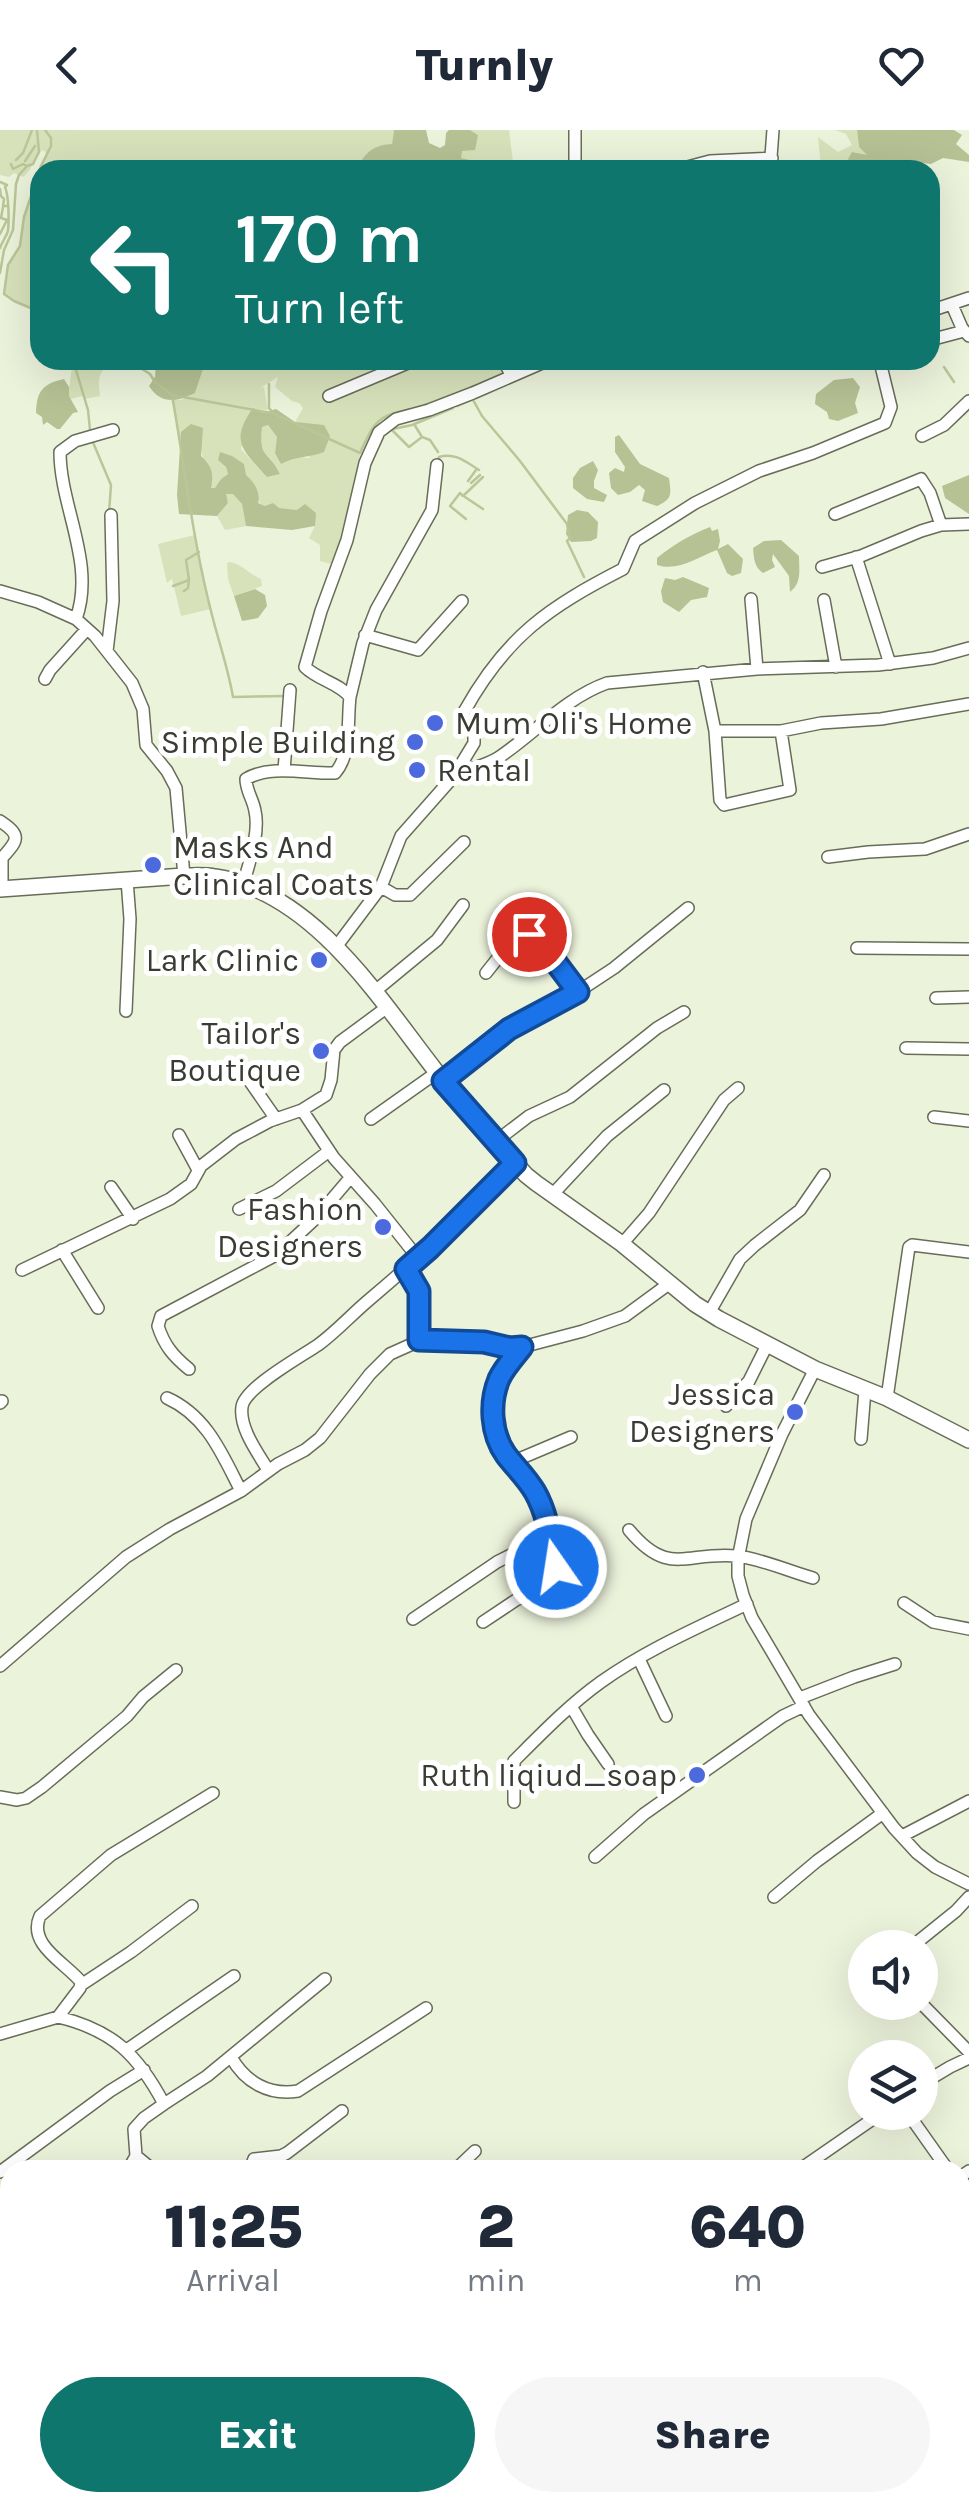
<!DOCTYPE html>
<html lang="en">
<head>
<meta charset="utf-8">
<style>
	body { margin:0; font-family:Karla,sans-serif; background:#f6f6f7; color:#1f2937; height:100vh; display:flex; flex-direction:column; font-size:38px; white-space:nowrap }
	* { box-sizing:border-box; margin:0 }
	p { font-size:32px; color:#747a83 }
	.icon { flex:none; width:55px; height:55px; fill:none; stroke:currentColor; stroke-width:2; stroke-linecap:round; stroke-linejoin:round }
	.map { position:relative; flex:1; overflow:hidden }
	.drawer { position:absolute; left:0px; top:2030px; width:970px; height:352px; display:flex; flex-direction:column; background:#fff; border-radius:30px 30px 0 0; box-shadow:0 10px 40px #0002 }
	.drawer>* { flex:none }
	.guide { position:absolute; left:30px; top:30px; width:910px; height:210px; border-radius:30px; box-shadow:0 10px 40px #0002; background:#0f766e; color:#fff; overflow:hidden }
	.buttons { position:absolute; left:848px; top:1800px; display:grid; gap:20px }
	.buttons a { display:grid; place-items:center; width:90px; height:90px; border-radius:50%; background:#fff; box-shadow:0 10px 40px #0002; font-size:50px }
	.pin { position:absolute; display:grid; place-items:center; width:85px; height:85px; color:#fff; margin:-42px; border:5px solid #fff; border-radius:50%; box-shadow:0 2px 10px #0007 }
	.me { position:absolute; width:110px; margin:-55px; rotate:347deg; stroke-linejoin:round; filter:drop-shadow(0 0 8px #0008) }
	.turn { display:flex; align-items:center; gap:35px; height:210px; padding:0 40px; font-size:45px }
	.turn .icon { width:130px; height:130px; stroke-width:2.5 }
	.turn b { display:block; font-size:70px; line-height:85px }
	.eta { display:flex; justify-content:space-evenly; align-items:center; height:170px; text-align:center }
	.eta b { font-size:60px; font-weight:800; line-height:70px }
	.button { display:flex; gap:20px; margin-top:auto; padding:20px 40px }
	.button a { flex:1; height:115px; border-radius:60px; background:#0f766e; color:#fff; font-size:40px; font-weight:800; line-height:115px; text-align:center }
	.button a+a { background:#f6f6f7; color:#1f2937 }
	header { display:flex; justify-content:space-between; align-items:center; height:130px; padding:0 40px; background:#fff; font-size:45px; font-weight:800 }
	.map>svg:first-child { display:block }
</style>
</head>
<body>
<header><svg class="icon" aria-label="back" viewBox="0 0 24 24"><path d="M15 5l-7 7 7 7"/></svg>Turnly<svg class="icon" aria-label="heart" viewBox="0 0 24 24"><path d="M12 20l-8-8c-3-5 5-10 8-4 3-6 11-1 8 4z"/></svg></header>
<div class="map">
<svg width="969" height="2382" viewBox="0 0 969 2382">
	<rect width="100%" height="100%" fill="#ecf3db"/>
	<!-- green -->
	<path fill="#d7e2bb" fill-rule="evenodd" d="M0 0H394L392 14 359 34 360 40H40V182L14 171 4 164 8 135 20 116 24 87 47 24 43 20C33 26 33 41 23 47L14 43 9 47 0 45Z
		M470 0H509L514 40C495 40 479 33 460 28L461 21 478 5Z
		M835 0H857L859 17 869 26 848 29 851 35 821 39 818 7 838 22 852 15 846 4Z
		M73 230H122L117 238 104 239C97 247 99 256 100 266L84 269 83 266 70 269 68 266Z
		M206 230H543L418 280 395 283 381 290 371 302 360 325 347 400 331 434 320 431V415L309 408 315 396 297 380 266 377 258 372 226 337 228 344 221 349 215 359 210 358 201 320 181 302V318L173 270H181L195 263ZM278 247 275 257 292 271 299 273 303 278 295 292 314 296 309 328 298 327 287 330 275 323 277 307 268 295 261 297C259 330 270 321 280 343L267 347 241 319 252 279 268 280 264 257 260 258Z
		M225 364H234L242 374 246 396 225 400 217 386 228 373Z
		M195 405 211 479 181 486 172 449 167 453 158 414Z
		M230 432C242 434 249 444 261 449L262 456 234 466 228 449 227 433Z"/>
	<!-- forest -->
	<path fill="#b6c194" d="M394 0H426L429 13 440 18 445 15 446 3 449 0H470L478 5 475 20 462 21 461 28 487 34 496 40H387L383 35 378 40H360L359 35C367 20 376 15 392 14Z
		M857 0H954L962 5 956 14 969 25V32L943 28 931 34 913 32 910 37 890 40 884 37 879 40H855L848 29 852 22 867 25 859 17Z
		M156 230H206L195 263C177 272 161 275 149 256L155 247Z
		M853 248 860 257 855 273 858 283 838 291 829 289 827 282 815 274 816 264 834 250Z
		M64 249 69 257V266L78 282 73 283 60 299H57L47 292 43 295 42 287 36 283C37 261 42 254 64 249Z
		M253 278 263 283 276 279 295 292 324 295 330 306 324 322C309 328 295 326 281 334L275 323 277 307 268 295 262 297C258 330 270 321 280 344L267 347C243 320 229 312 253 278Z
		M191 294 203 298 201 326C212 336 214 344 211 358H215L221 349 228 344 226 337 218 330 220 322 232 326 244 334 246 345C254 352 261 362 258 373L265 376 273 373 279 378 297 380 305 374 316 383 315 396 292 400 246 396 242 374 233 364H226L228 373 217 386 179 384 177 365 181 302Z
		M619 305 640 334 669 348C671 364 673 369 657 376L642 371 645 360 639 355 630 362 618 365 611 358 609 343 615 338 624 342 625 337 615 322V307Z
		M593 331 598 340 594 351V358L607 365 604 372 587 369 573 358V348L580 338Z
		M969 345V384L945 368 942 356Z
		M577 380 588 382 598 392 597 408 591 411 571 412 566 404 568 385Z
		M710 397 712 401 718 399 720 411 718 419 728 414 743 429 741 443 732 446 727 443 717 420C698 427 678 442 657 435V428C674 414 690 405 710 397Z
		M781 410 799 426C799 440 802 453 790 462L789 446 773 424 772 430 775 437 763 443C754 437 754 428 753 418L764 411Z
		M683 447 709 458 707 467 691 470 679 482 663 472 661 461 665 448 675 450Z
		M255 459 265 465 267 476 258 488 242 491 234 466Z"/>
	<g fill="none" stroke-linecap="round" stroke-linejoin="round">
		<!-- stream -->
		<path stroke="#bac698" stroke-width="2.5" d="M16 30 23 23 32 0
			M25 31 35 16
			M11 34 13 39 23 34 27 36 33 34 39 22 37 0
			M0 52 7 55 5 57C9 66 9 91 8 101 6 107 2 112 0 118
			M0 59 1 66 4 69 3 76H7
			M3 77 1 88 7 90
			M0 104 6 92
			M0 143 4 120 13 100 16 54 19 45 27 36
			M40 182 14 171 4 164 8 135 20 116 24 87 41 36 51 16V8L45 0
			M73 230 88 280 90 300
			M128 230 150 244 155 252 172 265 271 283
			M148 230 159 238
			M944 237 954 252
			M269 254V278L274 284 360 323C374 292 378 284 413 279
			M172 265C185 338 193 413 212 485 219 513 228 538 233 567L284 566
			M472 268 482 286 520 331 567 394 570 408 567 411 584 447
			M425 275 474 256
			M457 276 471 270
			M414 294 422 307 430 310 438 322
			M393 299 412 295 453 278
			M392 300 409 317 422 307
			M92 310 111 355 109 383
			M438 331 439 327C455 322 466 332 479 340
			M468 351 476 340
			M471 353 480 345
			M465 367 483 379
			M466 389 450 376 460 363 463 366 483 347
			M173 456 189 450 186 430 199 422
			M184 461 188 458 189 450"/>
		<defs>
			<path id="street" d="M575 0V40
				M676 40 710 31 772 28
				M770 40 773 0
				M952 175 962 198 969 206
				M930 181 969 168
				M930 210 964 201
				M503 230 512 246
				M329 266 415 230
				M922 306 944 295 969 271
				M835 384 921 349 930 363 941 395
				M856 427 890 534
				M822 437 861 426 921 401 941 395 969 394
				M0 461 38 472 76 489 95 506 132 553 143 579 146 615 167 641 176 658 184 746
				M751 469 757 539
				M824 470 836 537
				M76 489C96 433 60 377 60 322L75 311 113 300
				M365 505 418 520 462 471
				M107 521 113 471 111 385
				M703 542 715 601 720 670 724 675 790 660 781 601
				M45 549 50 540 87 499
				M350 567 363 513 376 480 432 380 437 335
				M715 601H781L821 593 881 589 969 574
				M284 641 290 560
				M454 646C468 638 484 637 498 628 534 604 565 568 607 553L757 539 878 535 933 528 969 518
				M0 691C23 706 17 711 2 728V759
				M828 727 868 722 925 719 969 704
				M243 755C249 733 260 703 255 681 253 669 246 661 246 649 271 634 307 644 335 643 352 624 347 590 350 567 339 553 318 550 305 537L321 481 347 410 365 333 379 302 396 289 429 280 473 263 549 230
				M381 757 395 765H410L464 712
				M336 817 381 757 401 706 454 646 474 613V603L461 592 464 582C506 506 549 477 623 439L635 411 695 373 759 341 813 323 885 293 891 277 881 236 883 230
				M857 818 969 819
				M486 843 513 809 517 805 529 804 545 818 579 862
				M374 862 437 810 463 775
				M936 868 969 867
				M126 881 130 789 127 750
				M906 918 969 919
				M242 940 276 989
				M443 951 509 899 564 871 614 838 688 778
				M302 980 334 1028 375 1074 418 1128
				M934 987 969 991
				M371 989 436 943
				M179 1005 198 1040
				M495 1012 529 986 570 967 657 898 684 882
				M111 1057 133 1089
				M552 1065 607 1006 664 960
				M239 1079 276 1061 329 1021
				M622 1114 649 1083 724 970 738 958
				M62 1120 98 1178
				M406 1139 419 1161V1211
				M22 1140 170 1069 191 1054 201 1036 236 1009 270 991 302 980 326 965 331 950 334 920 340 912 386 878
				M709 1183 740 1129 755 1115 800 1080 824 1045
				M189 1239C173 1226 164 1215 158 1196L161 1186 276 1125 316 1088 350 1048
				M815 1239 782 1304 746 1389 738 1429V1446L743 1465 752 1488 809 1585 894 1698 917 1723 935 1737 969 1754
				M167 1268C207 1286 222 1324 241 1361
				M887 1268 909 1117 912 1115 969 1122
				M0 1273 2 1271
				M726 1276 749 1251 767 1215
				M861 1309 865 1260
				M512 1332 571 1307
				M268 1340C258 1323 239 1298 242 1277 244 1258 302 1226 318 1215 337 1201 352 1184 370 1169 421 1126 469 1081 515 1033
				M629 1400C669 1448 686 1421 737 1426 762 1429 788 1441 813 1448
				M904 1473 933 1492 969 1499
				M413 1489 497 1432 550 1405
				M483 1492 516 1470 543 1457 556 1443C555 1417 548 1384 534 1361 526 1348 514 1337 505 1324 491 1303 489 1272 499 1249 504 1238 514 1227 522 1217
				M639 1529 666 1586
				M0 1536 126 1427 170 1399 241 1361 278 1334 305 1320 320 1308 370 1244 390 1224 419 1211H472L522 1217 583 1201 625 1186 670 1153
				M800 1568 854 1547 895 1534
				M571 1576 588 1605 608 1634
				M0 1667 17 1670 26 1668 42 1657 127 1586 143 1567 176 1540
				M514 1672V1631C542 1603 569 1575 601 1552 646 1520 697 1498 747 1474
				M902 1706 969 1671
				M595 1727 644 1684 783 1586 804 1576
				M774 1767 817 1731 883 1683
				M910 1818 956 1781 969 1767
				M81 1855 131 1822 192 1776
				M920 1872 969 1922
				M58 1887 80 1858 81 1852C66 1833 27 1815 40 1786L111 1725 213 1663
				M0 1904 58 1887C113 1900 138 1925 164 1974L207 1946 325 1849
				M128 1919 234 1846
				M231 1927C245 1952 269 1966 298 1961L426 1878
				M920 1955 950 1937 969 1928
				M907 1982 948 2040
				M136 2026 153 2040
				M128 2040 136 2026 134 1999 144 1988 164 1974
				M250 2040 254 2029 281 2026 287 2023 342 1981
				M455 2040 475 2021
				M799 2040 883 1982
				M0 2042 110 1961 144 1940
				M960 2047 969 2041
				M0 2132 10 2120
				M0 2290 10 2285
				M414 2382 420 2372
				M620 2382 622 2381"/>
			<path id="secondary" d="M0 759 184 746C194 746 205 745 215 747 313 762 379 868 435 940 463 977 495 1011 526 1045L536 1053 622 1114 695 1174 719 1189 815 1239 887 1268 969 1310
				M0 2139 10 2144
				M205 2372 209 2382
				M382 2372 405 2382
				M259 2382 291 2372"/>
		</defs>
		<!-- street casing -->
		<use href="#street" stroke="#676d58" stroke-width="14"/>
		<!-- secondary casing -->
		<use href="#secondary" stroke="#676d58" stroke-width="18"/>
		<!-- street -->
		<use href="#street" stroke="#fff" stroke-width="11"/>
		<!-- secondary -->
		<use href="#secondary" stroke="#fff" stroke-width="15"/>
	</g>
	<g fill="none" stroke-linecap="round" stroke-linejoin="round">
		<defs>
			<path id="route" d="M529 804 545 818 578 862 509 899 443 951 515 1033 430 1118 406 1139 419 1161V1210L484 1212 510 1218 522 1217C514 1227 504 1238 499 1249 489 1273 491 1304 506 1325 515 1337 527 1348 535 1362 548 1385 551 1412 556 1437"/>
		</defs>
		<!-- route casing -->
		<use href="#route" stroke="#114b97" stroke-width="25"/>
		<!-- route -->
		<use href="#route" stroke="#1a73e8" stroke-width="18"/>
	</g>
	<!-- markers -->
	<g fill="#4c69dd" stroke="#fff" stroke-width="4">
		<circle cx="435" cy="593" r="10"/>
		<circle cx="415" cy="612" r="10"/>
		<circle cx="417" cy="640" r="10"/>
		<circle cx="153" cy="735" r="10"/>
		<circle cx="319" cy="830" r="10"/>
		<circle cx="321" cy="921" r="10"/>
		<circle cx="383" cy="1097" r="10"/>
		<circle cx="795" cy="1282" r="10"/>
		<circle cx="697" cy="1645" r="10"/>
	</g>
	<g text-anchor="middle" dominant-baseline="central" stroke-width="10" stroke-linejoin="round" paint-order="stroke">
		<!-- poi labels -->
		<g font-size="32" fill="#393c32" stroke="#fff" text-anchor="end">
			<text x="455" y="593" text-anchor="start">Mum Oli's Home</text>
			<text x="395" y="612">Simple Building</text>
			<text x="437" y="640" text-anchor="start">Rental</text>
			<text x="173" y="717" text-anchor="start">Masks And<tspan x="173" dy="37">Clinical Coats</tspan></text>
			<text x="299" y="830">Lark Clinic</text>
			<text x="301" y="903">Tailor's<tspan x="301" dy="37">Boutique</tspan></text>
			<text x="363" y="1079">Fashion<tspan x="363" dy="37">Designers</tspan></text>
			<text x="775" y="1264">Jessica<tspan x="775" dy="37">Designers</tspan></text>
			<text x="677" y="1645">Ruth liqiud_soap</text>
		</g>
	</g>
</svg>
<div class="buttons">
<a><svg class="icon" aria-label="sound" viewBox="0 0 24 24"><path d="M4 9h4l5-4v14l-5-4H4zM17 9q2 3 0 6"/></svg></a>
<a><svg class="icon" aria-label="layers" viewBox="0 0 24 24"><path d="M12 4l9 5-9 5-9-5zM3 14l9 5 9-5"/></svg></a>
</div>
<div class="pin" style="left:529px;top:804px;background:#d93025"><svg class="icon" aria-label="arrive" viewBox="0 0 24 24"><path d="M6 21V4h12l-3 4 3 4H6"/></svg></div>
<svg class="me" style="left:556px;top:1437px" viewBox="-20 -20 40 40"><circle r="17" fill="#1a73e8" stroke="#fff" stroke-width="3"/><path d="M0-11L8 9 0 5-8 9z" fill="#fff"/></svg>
<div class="guide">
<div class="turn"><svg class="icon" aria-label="left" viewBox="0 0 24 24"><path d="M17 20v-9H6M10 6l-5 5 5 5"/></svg><div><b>170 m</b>Turn left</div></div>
</div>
<section class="drawer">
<div class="eta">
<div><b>11:25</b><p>Arrival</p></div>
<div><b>2</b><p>min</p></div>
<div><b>640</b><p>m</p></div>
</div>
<div class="button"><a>Exit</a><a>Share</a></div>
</section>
</div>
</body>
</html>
